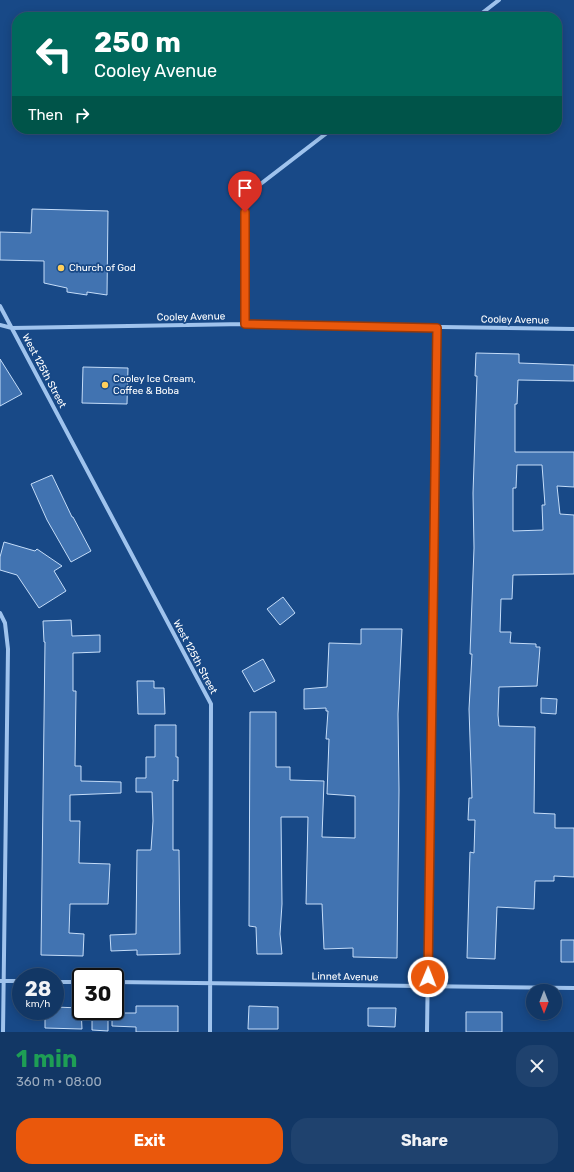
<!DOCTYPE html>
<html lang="en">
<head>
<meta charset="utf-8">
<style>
	body { margin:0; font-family:Rubik,sans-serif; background:#1f426e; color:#f1f3f6; height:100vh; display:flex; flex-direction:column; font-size:15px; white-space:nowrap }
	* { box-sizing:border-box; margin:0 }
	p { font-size:13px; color:#9cacbf }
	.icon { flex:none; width:22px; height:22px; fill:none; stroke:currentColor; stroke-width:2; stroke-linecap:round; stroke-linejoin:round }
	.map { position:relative; height:1032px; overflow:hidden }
	.side { display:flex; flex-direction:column; background:#123765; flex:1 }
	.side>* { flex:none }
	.hud { position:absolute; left:12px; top:12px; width:550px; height:122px; border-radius:16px; box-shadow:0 2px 10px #0003,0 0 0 1px #315179; background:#00695c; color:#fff; overflow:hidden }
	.needle { width:26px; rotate:180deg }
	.tools { position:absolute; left:526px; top:984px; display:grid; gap:8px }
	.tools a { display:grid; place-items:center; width:36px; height:36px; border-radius:50%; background:#123765; box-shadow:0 2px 10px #0003,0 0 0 1px #315179; font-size:20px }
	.speed { position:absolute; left:12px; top:968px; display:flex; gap:8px; font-size:20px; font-weight:700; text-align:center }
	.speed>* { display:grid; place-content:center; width:52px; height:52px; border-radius:50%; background:#123765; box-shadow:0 2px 10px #0003,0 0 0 1px #315179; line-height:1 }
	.speed small { font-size:10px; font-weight:400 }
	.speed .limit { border:2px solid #111; border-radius:6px; background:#fff; color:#111 }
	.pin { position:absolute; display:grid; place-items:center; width:34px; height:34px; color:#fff; margin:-41px -17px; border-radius:50% 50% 50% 0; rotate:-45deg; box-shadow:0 0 4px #0007 }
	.pin .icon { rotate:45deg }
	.me { position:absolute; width:44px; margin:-22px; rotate:1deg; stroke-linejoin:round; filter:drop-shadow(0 0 3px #0008) }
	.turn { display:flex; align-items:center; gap:14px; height:84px; padding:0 16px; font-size:18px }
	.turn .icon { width:52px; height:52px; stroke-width:2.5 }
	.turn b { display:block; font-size:28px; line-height:34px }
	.then { display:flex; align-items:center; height:38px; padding:0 16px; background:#0003; gap:8px; font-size:15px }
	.round { display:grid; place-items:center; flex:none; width:42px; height:42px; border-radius:16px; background:#1f426e }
	.summary { display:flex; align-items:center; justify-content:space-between; height:68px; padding:0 16px }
	h1 { font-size:24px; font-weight:700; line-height:30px; color:#1e9e55 }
	.primary-button { display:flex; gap:8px; margin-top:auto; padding:8px 16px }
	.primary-button a { flex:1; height:46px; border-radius:16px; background:#ea580c; color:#fff; font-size:16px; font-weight:700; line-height:46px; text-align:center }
	.primary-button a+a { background:#1f426e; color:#f1f3f6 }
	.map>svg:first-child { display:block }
</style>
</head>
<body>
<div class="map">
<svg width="574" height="1032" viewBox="0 0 574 1032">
	<rect width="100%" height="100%" fill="#184987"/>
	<!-- building -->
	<path fill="#4173b1" stroke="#c5ddf9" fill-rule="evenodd" d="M32 209 108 211 107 295 87 292V295L67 292V288L44 283V261L0 260V232L31 233Z
		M476 353 519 354V363L574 365V381L518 380 517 404H515V452H574V487L557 486 560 514 574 515V574L513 575 512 599H501L500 632H511L510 643 536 644V647H540L537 686 499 687 498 715 499 726 535 727 534 813 555 814V828H574V877L554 876V881H535L534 909 497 907 495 959 467 958 470 852 474 853 475 820H468L469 798H472L469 709 472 654H470L474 548 473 493 477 376H475ZM517 465H542L545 505H542L543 530 513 531V488H516Z
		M0 359 22 394 0 406Z
		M83 367 128 368 127 404 82 403Z
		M52 475 72 517H73L91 551 71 562 47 520 31 484Z
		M4 542 35 551 37 549 62 566 54 571 66 591 39 608 17 575 0 570V557Z
		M283 597 295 613 280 625 267 609Z
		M71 620 72 636 100 635V652L73 653V691H76L75 766H81V781L121 782V793L70 795V821H80L79 863 110 864 108 904H70L69 933 84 934 83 956 41 955 45 642H44L43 621Z
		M361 629H402L398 714 399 790 397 958 353 957V948L324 949 322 904H306L308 817H281L282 904 280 934 282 954H257L256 927 249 926 250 712H276V767H290V780L324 781 322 837 355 838V796L327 794 329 739H326L328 711H326V708L304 709V689L327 687 329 643 361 644Z
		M263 659 275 681 254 692 242 671Z
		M137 681H154V688H164L165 714H138Z
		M541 698 557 699 556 714 541 713Z
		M155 725H176V757H178V781L173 780V850H179L180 954 137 955V950L111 951 110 935 136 934 137 850H151L153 821 152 792H136V778H146V757H155Z
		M561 940H574V962H561Z
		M136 1006H178V1032H136V1027L112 1026V1013H136Z
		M249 1006 278 1007V1029H248Z
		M55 1007 81 1008 82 1029 45 1028V1011H55Z
		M368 1008H396L395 1027 368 1026Z
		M466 1012H502V1032H466Z
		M92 1016 108 1017V1031L92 1030Z"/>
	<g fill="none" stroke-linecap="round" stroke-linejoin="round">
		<!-- minor -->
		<path stroke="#9fc3ed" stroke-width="4" d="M477 17 499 0
			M0 306 211 704 210 1032
			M245 324V196L332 129
			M0 325 12 328 245 324 574 329
			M0 613 5 623 8 649 3 1032
			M0 981H21
			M55 982H81
			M115 982 574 988
			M427 1032 437 328"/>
	</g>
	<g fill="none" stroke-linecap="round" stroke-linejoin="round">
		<defs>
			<path id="route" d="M245 212V324L437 328 428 977"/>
		</defs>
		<!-- route casing -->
		<use href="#route" stroke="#983908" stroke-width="10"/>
		<!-- route -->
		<use href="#route" stroke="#ea580c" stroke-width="7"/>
	</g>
	<!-- markers -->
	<g fill="#ffcf5b" stroke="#184987" stroke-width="1.5">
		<circle cx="61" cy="268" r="4"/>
		<circle cx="105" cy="385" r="4"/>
	</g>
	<g text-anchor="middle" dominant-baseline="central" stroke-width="3.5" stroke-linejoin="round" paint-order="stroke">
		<!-- poi labels -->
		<g font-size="10" fill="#fff" stroke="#184987" text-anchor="start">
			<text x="69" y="268">Church of God</text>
			<text x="113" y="379">Cooley Ice Cream,<tspan x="113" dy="12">Coffee &amp; Boba</tspan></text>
		</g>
		<!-- street labels -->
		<g font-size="10" fill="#fff" stroke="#184987">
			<text transform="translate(191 317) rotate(-1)">Cooley Avenue</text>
			<text transform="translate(515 320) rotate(1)">Cooley Avenue</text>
			<text transform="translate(44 371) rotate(62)">West 125th Street</text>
			<text transform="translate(195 657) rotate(62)">West 125th Street</text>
			<text transform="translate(345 977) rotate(1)">Linnet Avenue</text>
		</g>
	</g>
</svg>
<div class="tools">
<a><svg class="needle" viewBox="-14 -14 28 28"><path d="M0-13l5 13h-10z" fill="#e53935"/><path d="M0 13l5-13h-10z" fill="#9cacbf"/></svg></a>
</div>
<div class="speed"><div>28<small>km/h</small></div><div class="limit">30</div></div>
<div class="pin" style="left:245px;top:212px;background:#d93025"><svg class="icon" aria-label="arrive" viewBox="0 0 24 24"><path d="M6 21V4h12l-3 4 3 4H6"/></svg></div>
<svg class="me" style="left:428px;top:977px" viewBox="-20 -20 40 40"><circle r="17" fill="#ea580c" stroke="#fff" stroke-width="3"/><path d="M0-11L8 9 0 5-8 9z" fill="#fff"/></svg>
<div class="hud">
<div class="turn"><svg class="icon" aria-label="left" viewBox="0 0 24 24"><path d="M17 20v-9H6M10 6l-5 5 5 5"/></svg><div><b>250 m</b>Cooley Avenue</div></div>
<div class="then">Then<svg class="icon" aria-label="right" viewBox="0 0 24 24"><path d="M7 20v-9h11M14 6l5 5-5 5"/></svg></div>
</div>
</div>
<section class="side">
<div class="summary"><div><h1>1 min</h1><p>360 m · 08:00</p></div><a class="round"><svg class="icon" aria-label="close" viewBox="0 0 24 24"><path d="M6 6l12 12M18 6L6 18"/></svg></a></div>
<div class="primary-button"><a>Exit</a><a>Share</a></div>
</section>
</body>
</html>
